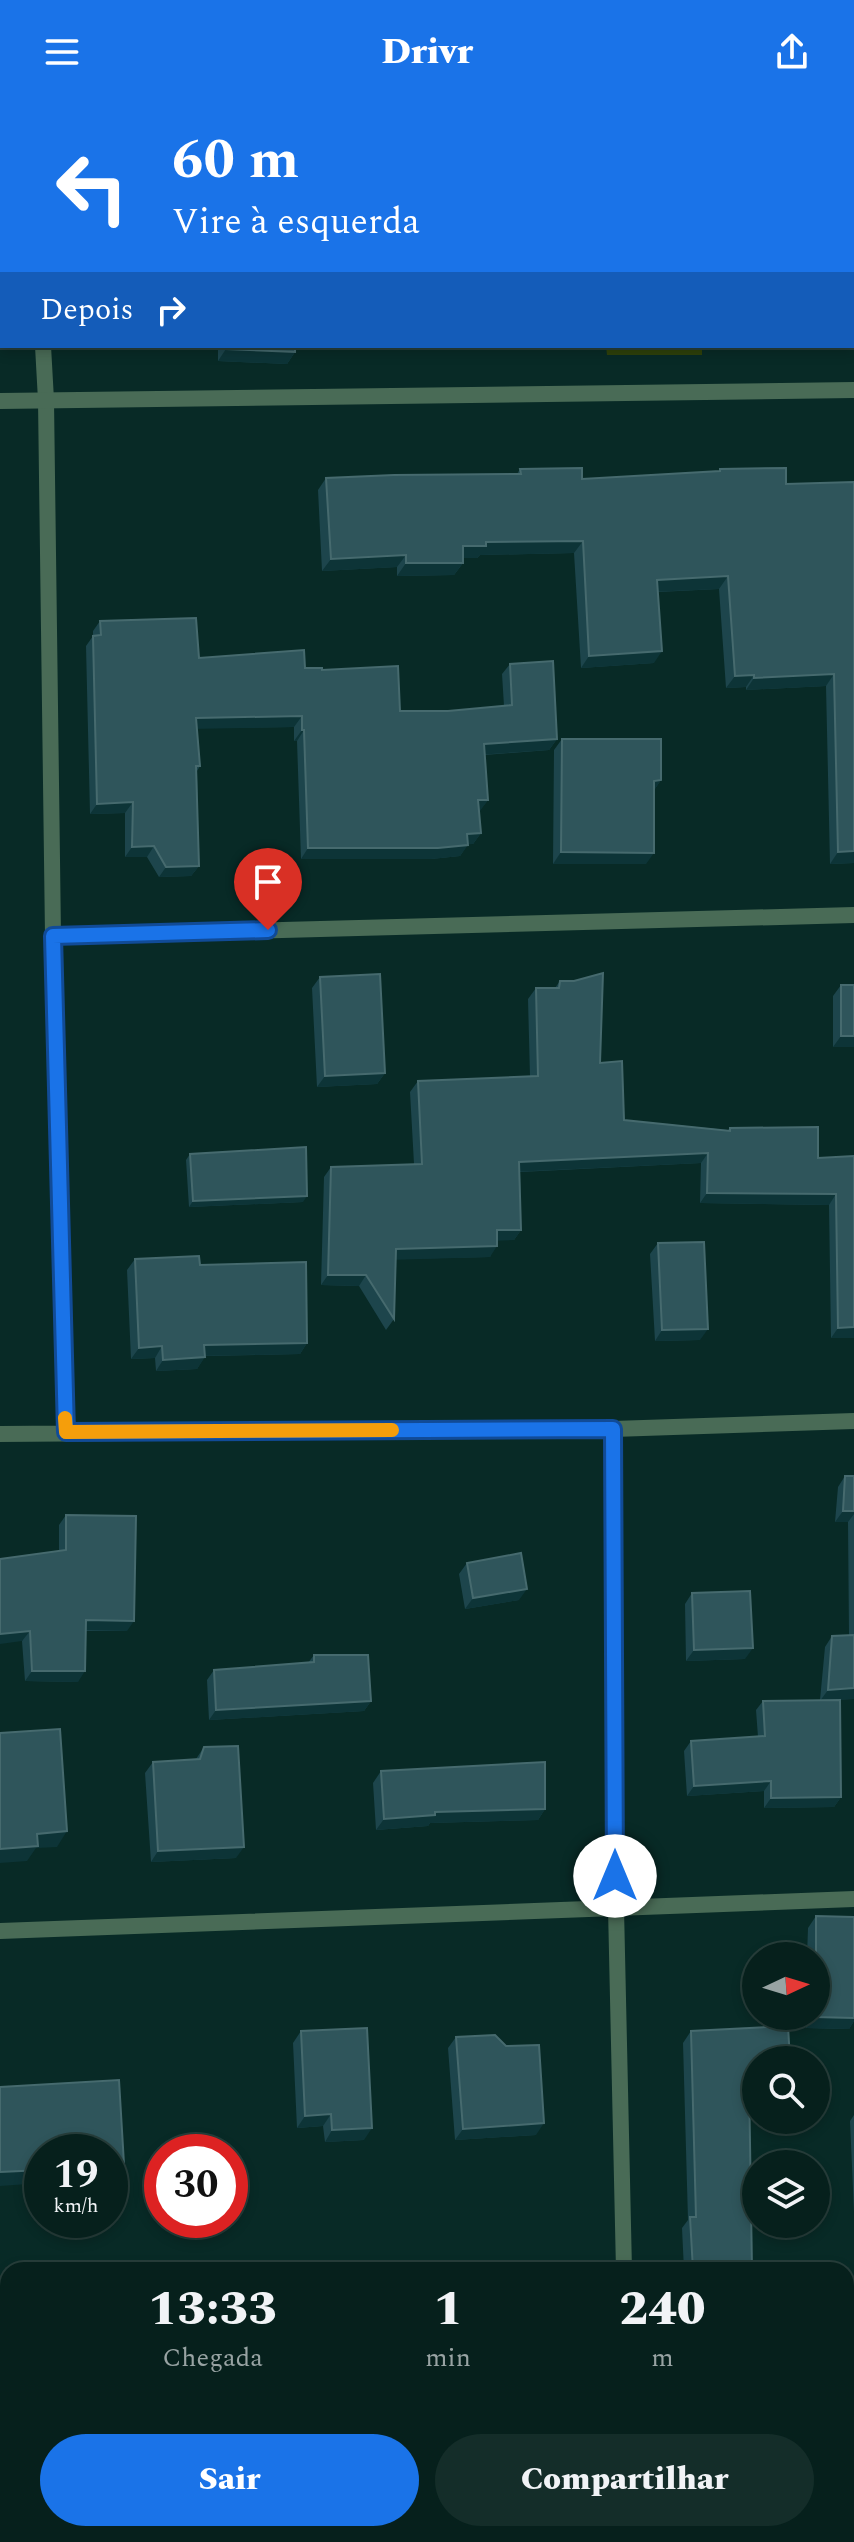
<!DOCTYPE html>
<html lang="pt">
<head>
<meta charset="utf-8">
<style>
	body { margin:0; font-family:Spectral,serif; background:#142d29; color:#f1f3f6; height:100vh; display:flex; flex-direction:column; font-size:30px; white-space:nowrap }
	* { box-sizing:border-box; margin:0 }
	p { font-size:26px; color:#98a3a3 }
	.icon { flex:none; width:44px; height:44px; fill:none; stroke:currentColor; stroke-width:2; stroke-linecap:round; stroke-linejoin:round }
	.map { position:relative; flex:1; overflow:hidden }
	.panel { position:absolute; left:0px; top:2158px; width:854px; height:280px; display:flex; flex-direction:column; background:#06201c; border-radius:24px 24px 0 0; box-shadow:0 4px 12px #0003,0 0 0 2px #273e3b }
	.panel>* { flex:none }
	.hud { position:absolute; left:0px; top:0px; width:854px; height:244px; box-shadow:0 4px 12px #0003,0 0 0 2px #273e3b; background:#1a73e8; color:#fff; overflow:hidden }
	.needle { width:52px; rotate:86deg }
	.controls { position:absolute; left:742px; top:1838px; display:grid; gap:16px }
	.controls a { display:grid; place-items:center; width:88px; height:88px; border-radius:50%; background:#06201c; box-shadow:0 4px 12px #0003,0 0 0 2px #273e3b; font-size:40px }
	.speed { position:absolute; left:24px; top:2030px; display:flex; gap:16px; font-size:40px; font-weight:700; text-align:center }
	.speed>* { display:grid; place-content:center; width:104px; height:104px; border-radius:50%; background:#06201c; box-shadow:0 4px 12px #0003,0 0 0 2px #273e3b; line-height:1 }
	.speed small { font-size:20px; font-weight:400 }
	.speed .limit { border:12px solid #d22; background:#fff; color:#111 }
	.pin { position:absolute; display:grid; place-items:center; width:68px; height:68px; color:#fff; margin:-82px -34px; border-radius:50% 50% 50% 0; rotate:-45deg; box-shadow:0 0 8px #0007 }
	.pin .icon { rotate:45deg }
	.me { position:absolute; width:88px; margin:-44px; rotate:0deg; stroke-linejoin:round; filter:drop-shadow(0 0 6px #0008) }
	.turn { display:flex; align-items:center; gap:28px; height:168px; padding:0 40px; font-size:36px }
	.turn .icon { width:104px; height:104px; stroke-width:2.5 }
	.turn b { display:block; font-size:56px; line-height:68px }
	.then { display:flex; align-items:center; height:76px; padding:0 40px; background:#0003; gap:16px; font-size:30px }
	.eta { display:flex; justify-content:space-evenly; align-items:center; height:136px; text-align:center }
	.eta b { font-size:48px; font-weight:800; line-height:56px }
	.button { display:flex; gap:16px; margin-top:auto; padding:16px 40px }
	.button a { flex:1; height:92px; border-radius:48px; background:#1a73e8; color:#fff; font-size:32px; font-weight:800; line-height:92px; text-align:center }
	.button a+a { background:#142d29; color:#f1f3f6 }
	header { display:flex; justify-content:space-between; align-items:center; height:104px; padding:0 40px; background:#1a73e8; color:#fff; font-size:36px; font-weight:800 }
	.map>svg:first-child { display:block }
</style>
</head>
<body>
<header><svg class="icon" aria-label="menu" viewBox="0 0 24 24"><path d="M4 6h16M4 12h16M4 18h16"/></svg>Drivr<svg class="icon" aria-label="share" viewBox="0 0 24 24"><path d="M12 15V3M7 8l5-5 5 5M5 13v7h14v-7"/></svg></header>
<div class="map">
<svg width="854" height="2438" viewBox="0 0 854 2438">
	<rect width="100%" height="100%" fill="#082a26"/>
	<!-- green -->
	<path fill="#2e410a" d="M606 242H702V251H607Z"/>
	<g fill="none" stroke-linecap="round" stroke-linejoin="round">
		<!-- minor -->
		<path stroke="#496b56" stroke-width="16" d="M28 0 29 2
			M43 242 46 296 53 832 66 1328
			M53 832 854 811
			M613 1325 616 1804 624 2166
			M0 1330 613 1325 854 1317
			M0 1827 854 1795
			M630 2430V2438"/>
		<!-- tertiary -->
		<path stroke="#496b56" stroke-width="16" d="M0 297 854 286"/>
	</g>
	<!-- wall -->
	<path fill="#1d454c" d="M218 242H295V248L287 260 218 257Z
		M520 365 582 375 719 367 720 365 786 380 854 378V759L830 760 826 582 746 586V583L726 584 719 485 658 488 654 559 581 564 574 449 480 451 477 454H463V459L454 471 397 472V463L322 467 318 386 326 374 517 370Z
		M100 517 199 554 322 566 400 607H448L504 602 502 570 510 560 557 635 549 646 484 651 488 696 479 707 481 729 473 740H468L460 752 431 755H301L297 637H294V623L197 624 200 662 197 667 199 762 191 772 159 773 147 753H125V709L90 710 86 542 93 532V527Z
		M562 635 661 676 654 686 646 760H553L554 646Z
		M320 873 385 969 377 980 317 983 312 884Z
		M560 877 600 959 624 1016 728 1026 730 1024 818 1054 854 1052V1234H831L829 1101 700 1099 701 1059 520 1068 521 1126 514 1136H497L490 1153 396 1155 394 1215 386 1226 359 1182 321 1181 324 1073 331 1063 414 1060 410 988 418 977 530 972 528 895 536 884H555Z
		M841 881 854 943H833V892Z
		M190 1050 303 1098 189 1103 186 1056Z
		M658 1139 700 1236 655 1237 650 1150Z
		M135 1155 200 1161 307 1239 300 1250 205 1252 197 1265 156 1267 155 1254 131 1255 127 1166Z
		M845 1372H854V1595L825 1596 841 1693 834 1703 764 1704V1687L687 1692 684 1647 691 1637 758 1633 756 1606 763 1597 820 1596 825 1543 832 1532 849 1531 848 1418H835L838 1383Z
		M66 1411 127 1527H85L78 1578 25 1577 22 1537 59 1447V1421Z
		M467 1459 519 1496 465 1505 459 1470Z
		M692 1489 745 1555 686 1557 685 1500Z
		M314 1551 371 1597 364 1607 209 1616 207 1576 214 1566 308 1559Z
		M204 1643 236 1754 151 1758 145 1669 153 1658 196 1655Z
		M381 1667 545 1705 538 1716 430 1719 428 1722 376 1726 373 1679Z
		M816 1812 854 1813V1917L849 1925 806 1924V1912H816V1852H807L808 1824Z
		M301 1927 364 2036 325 2038 323 2022 297 2024 293 1939Z
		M691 1927 756 1986H749L752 2166H684L682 2124 688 2116 683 1939Z
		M456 1933 536 2031 455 2036 448 1944Z
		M854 2011V2108L850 2017Z
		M75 2430H161V2438H76Z"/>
	<!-- shaded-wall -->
	<path fill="#0d3437" d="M852 131 854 132V146H852Z
		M226 245 295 248 287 260 218 257Z
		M583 437 574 449 480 451 477 454H455L463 442 486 438Z
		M406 451 397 463 322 467 331 455Z
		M406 459H463L454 471 397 472Z
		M728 472 719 485 649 488 657 476Z
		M662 547 654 559 581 564 589 552Z
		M834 570 826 582 746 586 754 574Z
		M754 571 746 583 726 584 735 572Z
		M302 612 294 623 189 625 196 614Z
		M302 626H304L297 637H294Z
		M557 635 549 646 476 651 484 640Z
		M661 676 653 688 654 677Z
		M478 696H488L480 707H471Z
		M133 698 125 709 90 710 97 700Z
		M481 729 473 740 459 741 467 730Z
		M468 741 460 752 431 755H301L308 744Z
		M154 742 147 753H125L132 743Z
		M854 747V759L830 760 838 748Z
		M561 748 654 749 646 760H553Z
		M199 762 191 772 159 773 166 763Z
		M841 932H854V943H833Z
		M385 969 377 980 317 983 325 972Z
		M708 1049 701 1059 512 1068 519 1058Z
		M707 1089 836 1090 829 1101 700 1099Z
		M307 1092 303 1098 189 1103 193 1097Z
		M497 1126H521L514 1136 489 1137Z
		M497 1142 490 1153 388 1156 396 1145Z
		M328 1171H366L359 1182 321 1181Z
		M854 1223V1234H831L838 1224Z
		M708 1225 700 1236 655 1237 662 1226Z
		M307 1239 300 1250 196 1252 204 1241Z
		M162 1242 155 1254 131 1255 139 1244Z
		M205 1253 197 1265 156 1267 163 1256Z
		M843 1407H854V1410L848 1418H835Z
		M527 1485 519 1496 465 1505 473 1494Z
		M86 1516 134 1517 127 1527 78 1526Z
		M30 1527 22 1537 0 1540V1530Z
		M753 1544 745 1555 686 1557 694 1546Z
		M32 1567H85L78 1578 25 1577Z
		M854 1584V1595L820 1597 828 1586Z
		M371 1597 364 1607 209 1616 216 1606Z
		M771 1677 764 1687 687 1692 694 1682Z
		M841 1693 834 1703 764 1704 771 1694Z
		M545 1705 538 1716 430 1719 428 1722 376 1726 384 1715 435 1708Z
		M67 1727 57 1743 36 1744 27 1757 0 1759V1745L37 1730Z
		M244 1743 236 1754 151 1758 158 1747Z
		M814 1913 854 1914V1917L849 1925 806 1924Z
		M749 1975H756V1986L741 1987Z
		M331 2010 323 2022 297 2024 305 2012Z
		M544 2019 536 2031 455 2036 463 2025Z
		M372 2024 364 2036 325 2038 332 2026Z
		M124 2060 114 2074H110V2061Z
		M42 2066V2079L0 2082V2068Z
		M854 2390V2401L846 2402V2392Z
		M0 2416H8V2427H0Z"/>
	<!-- building -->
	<path fill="#2f555b" stroke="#466a6e" stroke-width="2" d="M186 0H589V2H186Z
		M762 0H854V132L852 131V2H762Z
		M226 242H295V248L226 245Z
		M582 364V375L720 367V365L786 364V380L854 378V747L838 748 834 570 754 574V571L735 572 728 472 657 476 662 547 589 552 583 437 486 438V442H463V459H406V451L331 455 326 374 394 371 521 370 520 365Z
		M196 514 199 554 304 546 305 564H322V566L398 562 400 607H448L512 601 510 560 553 557 557 635 484 640 488 696H478L481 729 467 730 468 741 438 744H308L304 626H302V612L196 614 200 662H196L199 762 166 763 154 742 132 743 133 698 97 700 93 532 101 531 100 517Z
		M562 635H661V676L654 677V749L561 748Z
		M603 869 600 959 622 957 624 1016 730 1027V1024L818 1023V1054L854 1052V1223L838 1224 836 1090 707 1089 708 1049 519 1058 521 1126H497V1142L396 1145 394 1215 366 1171H328L331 1063 422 1060 418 977 538 972 536 884H559L560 877H574Z
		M380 870 385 969 325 972 320 873Z
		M841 881H854V932H841Z
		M306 1043 307 1092 193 1097 190 1050Z
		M704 1138 708 1225 662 1226 658 1139Z
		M199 1152 200 1161 306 1158 307 1239 204 1241 205 1253 163 1256 162 1242 139 1244 135 1155Z
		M845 1372H854V1407H843Z
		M66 1411 136 1412 134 1517 86 1516 85 1567H32L30 1527 0 1530V1455L66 1446Z
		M521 1449 527 1485 473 1494 467 1459Z
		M750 1487 753 1544 694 1546 692 1489Z
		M854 1531V1584L828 1586 832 1532Z
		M314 1551H368L371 1597 216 1606 214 1566 314 1558Z
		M840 1596 841 1693 771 1694V1677L694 1682 691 1637 765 1632 763 1597Z
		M60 1625 67 1727 37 1730 38 1742 0 1745V1629Z
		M238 1642 244 1743 158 1747 153 1658 200 1655 204 1643Z
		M545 1658V1705L435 1708V1711L384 1715 381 1667Z
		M816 1812 854 1813V1914L814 1913 816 1912Z
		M788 1922 790 1956H756V1975H749L752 2166H693L690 2113H696L691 1927Z
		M367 1924 372 2024 332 2026 331 2010 305 2012 301 1927Z
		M495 1931 506 1942 539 1941 544 2019 463 2025 456 1933Z
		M119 1976 124 2060 110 2061V2048H42V2066L0 2068V1983Z
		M846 2203H854V2390L846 2392Z
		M8 2360V2416H0V2361Z
		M84 2430H161V2438H84Z"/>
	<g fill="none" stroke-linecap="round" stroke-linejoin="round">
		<defs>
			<path id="route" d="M268 826 53 832 66 1328 613 1325 615 1772"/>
		</defs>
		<!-- route casing -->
		<use href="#route" stroke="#114b97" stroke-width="20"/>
		<!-- route -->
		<use href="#route" stroke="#1a73e8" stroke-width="14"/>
		<!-- slow -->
		<path stroke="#f59e0b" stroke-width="14" d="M65 1314 66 1328 392 1326"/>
	</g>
</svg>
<div class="controls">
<a><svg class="needle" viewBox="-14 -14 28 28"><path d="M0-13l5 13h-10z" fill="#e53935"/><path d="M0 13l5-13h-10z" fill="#98a3a3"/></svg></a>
<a><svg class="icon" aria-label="search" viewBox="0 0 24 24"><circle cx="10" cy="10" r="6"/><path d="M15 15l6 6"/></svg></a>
<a><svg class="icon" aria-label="layers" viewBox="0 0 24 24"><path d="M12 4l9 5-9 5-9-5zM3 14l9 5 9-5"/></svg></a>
</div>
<div class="speed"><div>19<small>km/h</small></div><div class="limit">30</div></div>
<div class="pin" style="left:268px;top:826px;background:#d93025"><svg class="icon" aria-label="arrive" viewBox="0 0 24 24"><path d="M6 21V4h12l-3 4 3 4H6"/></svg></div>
<svg class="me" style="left:615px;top:1772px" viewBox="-20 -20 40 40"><circle r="19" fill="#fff"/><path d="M0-13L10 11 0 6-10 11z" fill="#1a73e8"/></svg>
<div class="hud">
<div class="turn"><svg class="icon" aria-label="left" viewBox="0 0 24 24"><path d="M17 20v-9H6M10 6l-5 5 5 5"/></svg><div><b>60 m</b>Vire à esquerda</div></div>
<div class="then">Depois<svg class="icon" aria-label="right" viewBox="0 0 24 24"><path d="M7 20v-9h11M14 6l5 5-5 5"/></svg></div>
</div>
<section class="panel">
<div class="eta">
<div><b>13:33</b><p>Chegada</p></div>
<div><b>1</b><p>min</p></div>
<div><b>240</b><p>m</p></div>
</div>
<div class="button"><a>Sair</a><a>Compartilhar</a></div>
</section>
</div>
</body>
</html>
